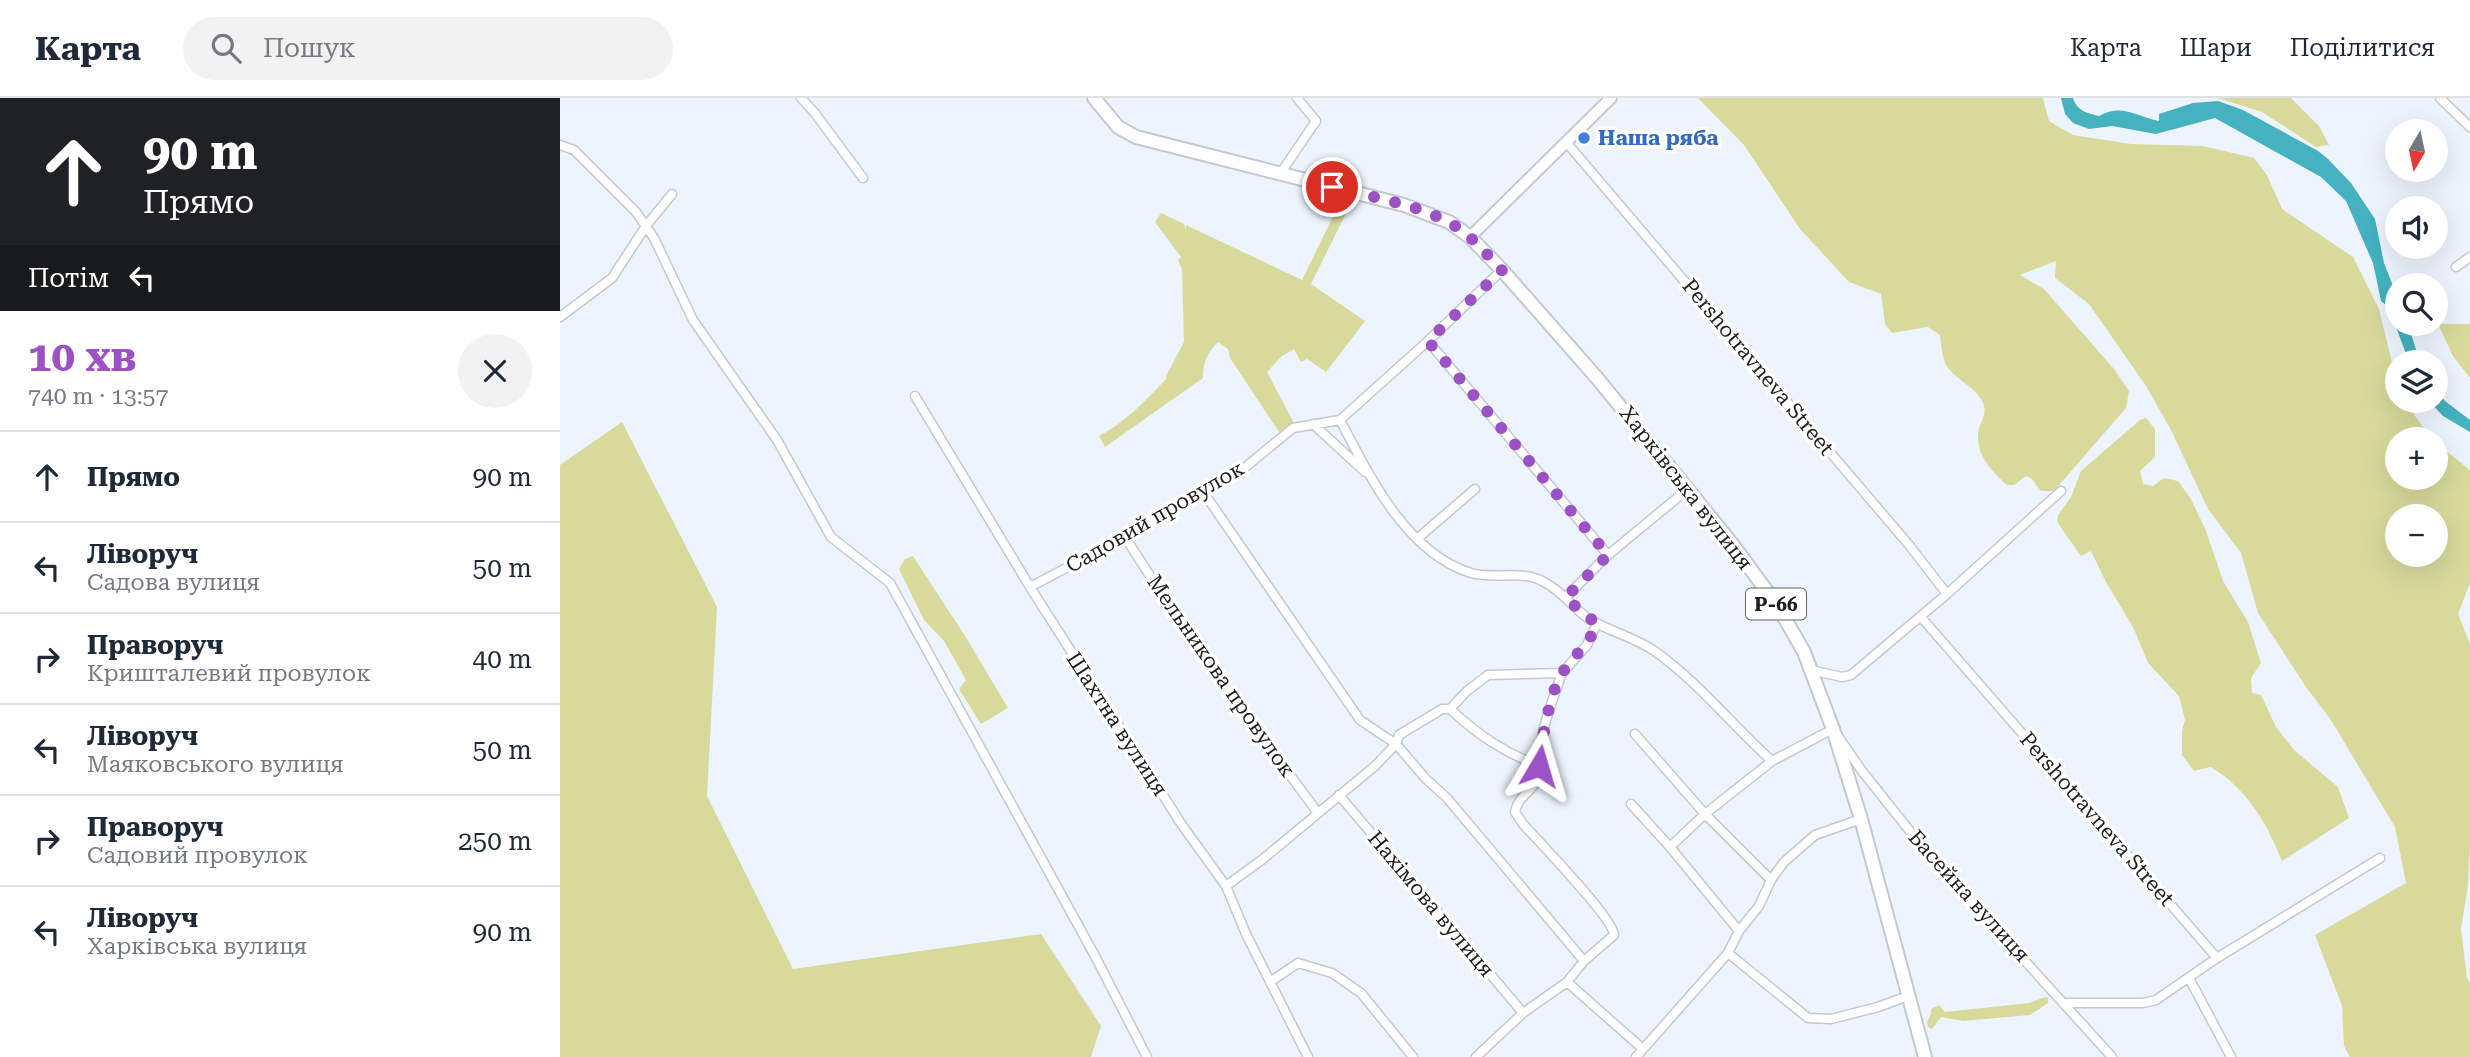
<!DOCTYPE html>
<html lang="uk">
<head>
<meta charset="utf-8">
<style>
	body { margin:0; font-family:"Roboto Serif",serif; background:#f2f2f3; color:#1f2937; height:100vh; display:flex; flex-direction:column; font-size:26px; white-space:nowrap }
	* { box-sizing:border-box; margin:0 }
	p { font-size:23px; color:#747a83 }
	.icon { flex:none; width:38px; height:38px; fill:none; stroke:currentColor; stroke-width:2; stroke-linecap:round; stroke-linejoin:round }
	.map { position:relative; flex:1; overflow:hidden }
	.side { display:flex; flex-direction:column; background:#fff; width:560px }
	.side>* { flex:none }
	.hud { background:#202124; color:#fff; overflow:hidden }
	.needle { width:46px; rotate:189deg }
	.controls { position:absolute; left:1825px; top:21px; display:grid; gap:14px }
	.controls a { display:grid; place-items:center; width:63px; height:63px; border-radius:50%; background:#fff; box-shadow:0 7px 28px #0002; font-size:35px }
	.pin { position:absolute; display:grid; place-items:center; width:60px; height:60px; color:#fff; margin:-30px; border:4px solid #fff; border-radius:50%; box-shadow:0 2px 7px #0007 }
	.me { position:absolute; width:77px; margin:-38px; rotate:7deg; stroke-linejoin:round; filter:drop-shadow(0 0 5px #0008) }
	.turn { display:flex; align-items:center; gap:24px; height:147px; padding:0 28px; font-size:32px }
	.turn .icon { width:91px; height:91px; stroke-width:2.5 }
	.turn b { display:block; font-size:49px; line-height:60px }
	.then { display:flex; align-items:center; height:66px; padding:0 28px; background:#0003; gap:14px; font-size:26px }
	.round { display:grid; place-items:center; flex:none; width:74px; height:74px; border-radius:37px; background:#f2f2f3 }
	.head { display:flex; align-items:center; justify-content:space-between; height:119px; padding:0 28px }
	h1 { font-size:42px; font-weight:700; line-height:52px; color:#9c52c5 }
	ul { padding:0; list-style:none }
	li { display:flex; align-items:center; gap:21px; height:91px; padding:0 28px; border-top:2px solid #e0e1e3 }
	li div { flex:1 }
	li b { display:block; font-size:26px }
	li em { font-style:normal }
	header { display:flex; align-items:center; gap:42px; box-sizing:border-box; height:98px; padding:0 35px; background:#fff; border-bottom:2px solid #e0e1e3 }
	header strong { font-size:33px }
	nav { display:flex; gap:38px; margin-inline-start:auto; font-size:24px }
	.search { width:490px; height:63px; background:#f2f2f3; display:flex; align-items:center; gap:18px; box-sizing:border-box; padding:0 24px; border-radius:38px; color:#747a83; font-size:26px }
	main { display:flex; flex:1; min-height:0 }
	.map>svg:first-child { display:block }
</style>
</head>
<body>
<header>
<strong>Карта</strong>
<div class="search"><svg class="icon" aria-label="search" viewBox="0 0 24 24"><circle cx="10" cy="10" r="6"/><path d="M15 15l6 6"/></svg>Пошук</div>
<nav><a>Карта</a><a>Шари</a><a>Поділитися</a></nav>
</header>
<main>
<section class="side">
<div class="hud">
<div class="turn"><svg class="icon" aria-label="ahead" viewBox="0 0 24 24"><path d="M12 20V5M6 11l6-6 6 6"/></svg><div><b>90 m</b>Прямо</div></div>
<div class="then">Потім<svg class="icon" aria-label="left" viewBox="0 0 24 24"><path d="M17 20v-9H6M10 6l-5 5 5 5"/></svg></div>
</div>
<div class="head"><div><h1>10 хв</h1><p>740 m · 13:57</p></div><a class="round"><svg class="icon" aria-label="close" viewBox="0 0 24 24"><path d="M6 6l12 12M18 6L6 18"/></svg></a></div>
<ul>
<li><svg class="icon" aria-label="ahead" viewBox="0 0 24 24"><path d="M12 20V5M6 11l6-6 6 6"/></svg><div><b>Прямо</b></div><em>90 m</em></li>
<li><svg class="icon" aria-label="left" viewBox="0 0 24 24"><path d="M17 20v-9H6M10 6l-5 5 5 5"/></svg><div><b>Ліворуч</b><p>Садова вулиця</p></div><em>50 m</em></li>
<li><svg class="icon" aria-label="right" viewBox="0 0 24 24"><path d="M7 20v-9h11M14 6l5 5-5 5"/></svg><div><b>Праворуч</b><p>Кришталевий провулок</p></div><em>40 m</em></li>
<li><svg class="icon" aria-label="left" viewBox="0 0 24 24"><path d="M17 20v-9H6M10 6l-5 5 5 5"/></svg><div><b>Ліворуч</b><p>Маяковського вулиця</p></div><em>50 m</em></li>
<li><svg class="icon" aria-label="right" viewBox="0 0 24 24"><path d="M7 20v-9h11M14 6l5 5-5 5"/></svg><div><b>Праворуч</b><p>Садовий провулок</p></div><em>250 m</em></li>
<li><svg class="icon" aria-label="left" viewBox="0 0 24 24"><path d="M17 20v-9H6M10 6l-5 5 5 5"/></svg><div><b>Ліворуч</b><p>Харківська вулиця</p></div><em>90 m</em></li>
</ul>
</section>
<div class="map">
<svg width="1910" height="959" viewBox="0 0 1910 959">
	<rect width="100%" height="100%" fill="#eef4fd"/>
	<!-- green -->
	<path fill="#d7da9b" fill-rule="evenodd" d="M1138 0H1483L1489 23 1513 37 1571 46 1643 48 1694 60 1707 77 1722 111 1793 159 1819 211 1837 285 1838 303H1844L1872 341H1838V380H1876V345L1910 372V485L1898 516 1910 546V748L1908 787 1901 831 1907 880 1910 885V959H1790L1784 948 1782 908 1755 837 1846 785 1835 729 1771 622 1746 589 1698 515 1681 455 1648 411 1611 332 1586 288 1529 206 1495 180 1496 163 1460 177 1484 191 1554 271 1569 293 1566 310 1494 393H1481L1472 381 1466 378 1454 387H1447C1432 373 1417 359 1418 336 1419 324 1428 318 1423 305 1416 288 1393 281 1385 265 1382 256 1381 246 1380 237L1368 229 1332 235 1325 226 1321 196 1289 184 1240 131 1184 47ZM1838 418H1876V457H1838Z
		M1658 0H1731L1759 28 1769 47 1756 49 1702 14Z
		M781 102 791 105 751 186 805 223 766 274 747 261 741 264 734 251 722 258 707 274 734 325 719 334 670 260 668 251 658 244C647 255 643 264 643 280L545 349 539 338C566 324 586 302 606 281V278L624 244 622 171 618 162 621 159 595 124 601 115 624 126 626 132V127L742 182Z
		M1878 226H1910V280L1893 258Z
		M1586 320 1595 331V359L1580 373 1583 386 1593 388 1604 380 1618 383 1631 401 1646 433 1663 483 1688 524 1701 565 1691 580 1692 595 1701 597 1716 629 1734 652 1778 689 1789 720 1722 763C1706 724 1688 692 1651 669L1634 673 1622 657V633L1625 622 1619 598 1588 565 1574 531 1546 484 1531 453 1521 458 1497 424 1498 417 1511 399 1521 373 1580 322Z
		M62 324 157 509 147 698 233 871 481 836 541 928 531 959H0V367Z
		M353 458 407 541 448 610 421 626 399 591 406 582 384 543 364 522 339 471 345 461Z
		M1485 899 1488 900V905L1470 917 1403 923 1381 919 1372 931 1368 929 1367 924 1371 916V911L1379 907 1385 914 1469 905Z"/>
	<!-- water -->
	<path fill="#44b2bf" d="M1501 0H1513C1517 13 1527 15 1539 18 1561 5 1576 18 1599 23V16L1633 5 1658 3 1683 12 1758 53 1768 61 1791 85 1815 121 1824 165 1837 198 1838 226H1848L1860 264H1849L1829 210 1821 203 1813 165 1786 103 1761 79 1655 20 1596 36 1552 28 1529 31 1513 25 1505 16Z
		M1876 292 1885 303 1910 322V334L1883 318 1869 303H1876Z"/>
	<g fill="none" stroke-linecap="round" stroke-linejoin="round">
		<defs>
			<path id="street" d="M241 0 254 14 303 80
				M1880 0 1910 29
				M1006 44 1349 447 1387 496
				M0 47 14 52 76 114 94 140 133 222 217 342 271 439 330 485 535 858 587 959
				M720 76 756 23 737 0
				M1896 169 1910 159
				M0 219 52 180 86 128 112 96
				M868 243 1048 457
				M355 298 470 489 622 727 666 788 686 836 748 959
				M780 322C809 377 846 455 911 475 935 482 961 471 984 484 1002 493 1013 510 1029 521 1050 534 1075 539 1096 554 1139 585 1173 628 1212 663
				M780 322 868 243 942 172
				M753 326 805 374
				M644 395 800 622 836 646 866 681 887 700 1024 863
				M565 439 639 554 758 715
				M858 440 915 391
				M470 489 565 439 677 376 733 330 780 322
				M1006 499 1048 457 1128 391
				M1361 519 1657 860
				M1251 572 1282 579 1291 577 1387 496 1501 393
				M890 611C917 636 944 655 980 668
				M1075 636 1145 716 1211 782
				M779 697 963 915
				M1071 706 1110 749 1179 833
				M1110 749 1145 716 1212 663 1273 631 1302 673 1369 757 1552 959
				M666 788 703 761 815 668 836 646 839 637 882 611H890L907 593 928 577 1002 575 1027 547 1037 525
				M1168 855 1248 920 1271 921 1318 909 1348 898
				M1629 880 1671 959
				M710 884 738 865 772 875 801 895 853 959
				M1007 884 1083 951
				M1505 905H1583L1596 902 1657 860 1820 760
				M916 959 963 915 1007 884 1024 863 1054 837C1054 821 978 743 963 726L955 714C958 697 974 693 979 678 982 666 980 652 982 639 986 617 995 596 1002 575
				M1076 959 1168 855 1179 833 1199 808 1211 782 1224 764 1255 737 1301 721"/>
			<path id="secondary" d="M910 139 1051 0"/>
			<path id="primary" d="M534 0 558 29 576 39 844 107 889 124 910 139 942 172 1037 280 1173 447 1217 507 1244 554 1273 631 1301 721 1365 959"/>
		</defs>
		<!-- street casing -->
		<use href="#street" stroke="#c3c8d1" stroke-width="11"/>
		<!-- secondary casing -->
		<use href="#secondary" stroke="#c3c8d1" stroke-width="14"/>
		<!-- primary casing -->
		<use href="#primary" stroke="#c3c8d1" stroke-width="16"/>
		<!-- street -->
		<use href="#street" stroke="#fff" stroke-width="8"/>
		<!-- secondary -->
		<use href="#secondary" stroke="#fff" stroke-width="10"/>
		<!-- primary -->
		<use href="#primary" stroke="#fff" stroke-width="12"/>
	</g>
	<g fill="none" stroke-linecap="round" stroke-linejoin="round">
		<!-- route -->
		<path stroke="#9c52c5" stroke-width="12" stroke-dasharray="0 21.6" d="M772 89C810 99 853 105 888 124 910 135 925 155 942 172L868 243 1048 457 1006 499 1023 516 1037 525C1030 546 1015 556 1003 574 989 595 982 643 979 668"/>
	</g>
	<!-- markers -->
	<circle fill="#3f7fe0" stroke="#fff" stroke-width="2.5" cx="1024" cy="40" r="7"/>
	<g text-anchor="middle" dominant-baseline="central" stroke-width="7" stroke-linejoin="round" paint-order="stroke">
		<!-- shield labels -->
		<rect fill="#fff" stroke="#616264" stroke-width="2" x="1186" y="490.5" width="60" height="31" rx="5"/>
		<g font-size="19" font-weight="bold" fill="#1d1f22">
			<text x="1216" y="506">Р-66</text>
		</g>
		<!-- shop labels -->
		<g font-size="21" font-weight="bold" fill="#366cbe" stroke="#fff" text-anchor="start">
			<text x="1038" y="40">Наша ряба</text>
		</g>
		<!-- street labels -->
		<g font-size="21" fill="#1d1f22" stroke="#fff">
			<text transform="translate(1198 269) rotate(50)">Pershotravneva Street</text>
			<text transform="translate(1126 390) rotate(52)">Харківська вулиця</text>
			<text transform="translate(595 419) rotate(-30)">Садовий провулок</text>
			<text transform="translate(661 578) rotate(55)">Мельникова провулок</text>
			<text transform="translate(557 626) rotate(57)">Шахтна вулиця</text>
			<text transform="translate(1537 721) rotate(49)">Pershotravneva Street</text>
			<text transform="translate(1409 798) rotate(48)">Басейна вулиця</text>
			<text transform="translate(871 806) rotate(50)">Нахімова вулиця</text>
		</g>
	</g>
</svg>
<div class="controls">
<a><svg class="needle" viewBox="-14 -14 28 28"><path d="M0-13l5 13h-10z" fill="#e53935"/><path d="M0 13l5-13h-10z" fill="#747a83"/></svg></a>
<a><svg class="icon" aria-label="sound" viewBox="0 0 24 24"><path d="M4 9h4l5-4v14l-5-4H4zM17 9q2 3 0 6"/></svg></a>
<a><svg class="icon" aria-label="search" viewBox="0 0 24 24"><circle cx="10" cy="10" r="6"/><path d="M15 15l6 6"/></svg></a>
<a><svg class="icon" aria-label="layers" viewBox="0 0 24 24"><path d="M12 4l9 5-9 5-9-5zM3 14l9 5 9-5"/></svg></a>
<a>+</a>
<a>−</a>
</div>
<div class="pin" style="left:772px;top:89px;background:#d93025"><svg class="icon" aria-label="arrive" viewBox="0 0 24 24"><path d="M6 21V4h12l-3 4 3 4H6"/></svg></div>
<svg class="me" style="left:979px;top:668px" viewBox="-20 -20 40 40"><path d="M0-17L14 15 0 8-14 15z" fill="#9c52c5" stroke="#fff" stroke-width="4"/></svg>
</div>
</main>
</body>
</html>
